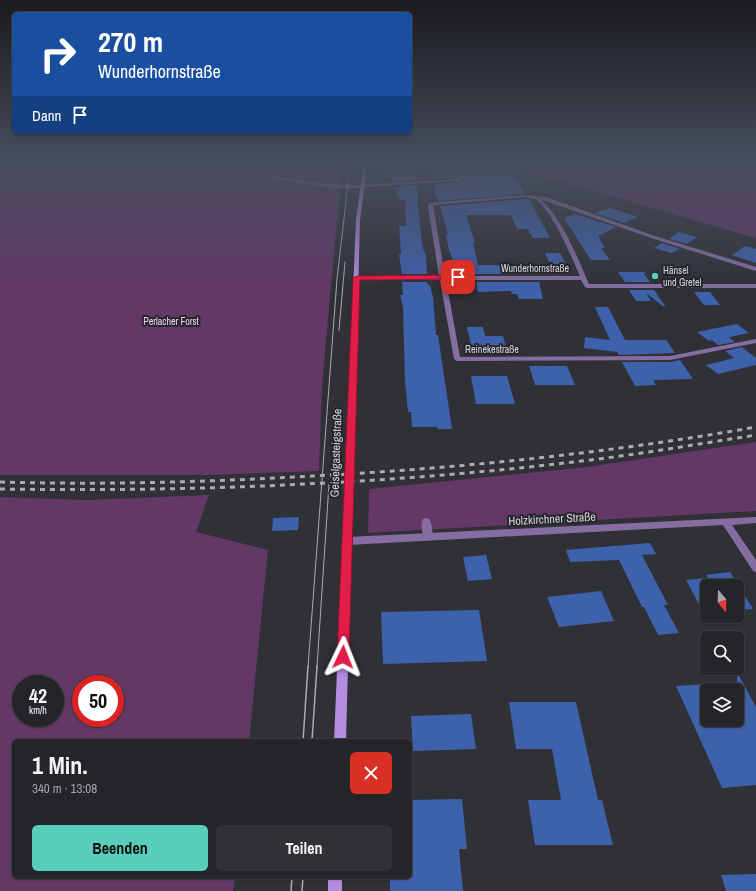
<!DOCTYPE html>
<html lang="de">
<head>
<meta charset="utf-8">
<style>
	body { margin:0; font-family:"Archivo Narrow",sans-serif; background:#303135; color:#f1f3f6; height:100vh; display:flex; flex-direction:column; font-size:15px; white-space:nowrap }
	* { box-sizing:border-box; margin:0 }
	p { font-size:13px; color:#a3a5a8 }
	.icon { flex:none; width:22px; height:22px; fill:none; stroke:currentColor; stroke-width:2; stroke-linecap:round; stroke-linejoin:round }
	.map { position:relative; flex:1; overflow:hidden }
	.panel { position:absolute; left:12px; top:739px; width:400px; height:140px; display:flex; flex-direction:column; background:#242529; border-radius:6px; box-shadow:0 1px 3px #0004,0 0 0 1px #414246 }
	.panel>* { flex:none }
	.hud { position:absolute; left:12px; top:12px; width:400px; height:122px; border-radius:6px; box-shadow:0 1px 3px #0004,0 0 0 1px #414246; background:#1a4fa0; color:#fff; overflow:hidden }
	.needle { width:26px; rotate:161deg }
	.fabs { position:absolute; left:700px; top:579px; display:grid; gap:8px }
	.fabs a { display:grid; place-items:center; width:44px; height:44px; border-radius:6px; background:#242529; box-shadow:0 1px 3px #0004,0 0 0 1px #414246; font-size:20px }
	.speed { position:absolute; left:12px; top:675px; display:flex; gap:8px; font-size:20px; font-weight:700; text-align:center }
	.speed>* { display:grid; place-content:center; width:52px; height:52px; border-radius:50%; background:#242529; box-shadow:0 1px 3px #0004,0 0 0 1px #414246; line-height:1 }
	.speed small { font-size:10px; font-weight:400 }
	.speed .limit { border:6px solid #d22; background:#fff; color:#111 }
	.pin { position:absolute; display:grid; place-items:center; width:34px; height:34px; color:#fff; margin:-17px; border-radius:8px; box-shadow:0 2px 6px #0006 }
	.me { position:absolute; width:44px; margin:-22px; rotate:2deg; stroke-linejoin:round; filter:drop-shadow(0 0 3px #0008) }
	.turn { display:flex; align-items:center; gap:14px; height:84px; padding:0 20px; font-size:18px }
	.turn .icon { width:52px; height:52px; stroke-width:2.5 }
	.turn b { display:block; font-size:28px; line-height:34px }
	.then { display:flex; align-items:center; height:38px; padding:0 20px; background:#0003; gap:8px; font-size:15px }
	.round { display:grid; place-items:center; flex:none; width:42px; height:42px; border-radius:6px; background:#303135 }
	.headline { display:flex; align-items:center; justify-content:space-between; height:68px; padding:0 20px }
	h1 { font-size:24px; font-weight:700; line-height:30px }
	.action { display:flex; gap:8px; margin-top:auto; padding:8px 20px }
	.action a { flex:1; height:46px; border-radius:6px; background:#5acebd; color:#111; font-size:16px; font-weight:700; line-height:46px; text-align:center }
	.action a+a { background:#303135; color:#f1f3f6 }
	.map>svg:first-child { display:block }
</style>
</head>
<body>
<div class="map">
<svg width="756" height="891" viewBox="0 0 756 891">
	<rect width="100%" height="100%" fill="#303137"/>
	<!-- green -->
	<path fill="#633766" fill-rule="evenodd" d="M0 167H342L322 385 319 471 208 475H0ZM279 175 326 184 322 187 274 178Z
		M508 167H756V238L535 174Z
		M756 442V511L368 533 369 489 587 467Z
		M209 495 196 532 268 550 249 741H14V877H235L233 891H0V497L86 500ZM21 684H55V718H21ZM81 684H115V718H81Z"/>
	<!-- building -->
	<path fill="#3e61ab" d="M430 167H446L448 170 454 169 458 175 455 178 432 179Z
		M477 167H500L513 172 525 194 439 201 437 199 433 184 460 182 466 178 465 173 462 169 478 168Z
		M415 169 416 180 393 182 388 170Z
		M417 185 418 200H417L423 249 426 255 427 274H402L399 254H401L399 226H406L405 200H400L395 187Z
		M526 199H529L550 238H533L528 229H517L511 215H466L475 243H473L478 265H525L526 267H535L537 274H474L473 267H455L449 250 446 235H448L440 206Z
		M610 208 638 217 624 223 595 213Z
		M575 214 616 227 598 236 605 248H601L610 260H591L564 218Z
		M679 232 697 237 687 244 669 239Z
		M662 243 680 249 672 253 654 248Z
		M745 246 756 249V263L732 255Z
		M545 253H560L568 268H552Z
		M618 272H646L644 274 650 282H625Z
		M402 282H427L428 285H430L433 297 436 335H438L452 429H438L437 427H412L411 412H408L405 381 403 307 400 295H403Z
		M476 282H539L543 299H519L517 294H512L511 291 478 292Z
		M629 290H654L665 306 664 307 646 293 651 301H636Z
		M694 292H710L720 305H704Z
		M595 307H608L625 340H666L675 353 619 355 617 352 584 348 585 337 610 340Z
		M737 324 749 333 729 337 735 342 718 345 712 340 709 341 697 332Z
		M467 327H483L485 336H503L507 351 472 350Z
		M742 347 756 358V365L718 374 706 365 734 358 725 351Z
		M680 360 693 379 653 380 656 385 635 386 622 362H670Z
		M529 366H567L575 385H535Z
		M471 376H507L515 404H476Z
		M299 517 298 530 272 531 273 518Z
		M650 543 656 554 642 555 668 605H664L679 633 658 635 644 607H642L619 560 570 562 566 550Z
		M486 555 492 579 468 581 463 557Z
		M730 572 737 583 753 609 737 610V586H713L706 575Z
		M707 578V619L686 580Z
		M601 591 614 621 559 627 547 597Z
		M479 610 487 661 383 664 381 612Z
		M737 672 756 707V785L722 788 676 686 707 684V720H737Z
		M509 702H576L598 800H602L613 845H535L528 800H561L552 749H516Z
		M471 714 476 749 413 751 411 716Z
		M462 799 467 849H459L463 891H390V877H410V800Z
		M756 874V891H726L721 875Z"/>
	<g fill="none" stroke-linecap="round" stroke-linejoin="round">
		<!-- lane -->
		<path fill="#856da2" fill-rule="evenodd" d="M275 176C304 181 333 186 363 185L365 186C351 193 291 182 273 178V177Z
			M426 518 429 519C432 524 434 534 431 539L428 541 425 539C422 534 420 524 423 519Z"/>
		<!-- street -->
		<path fill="#856da2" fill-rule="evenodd" d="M454 167H458L464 174V178L459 181 363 187 361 186 363 185 456 179 460 176V174Z
			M526 195 546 197 655 236 756 267V271L651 238 540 199C562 217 578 259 589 284H756V288H587L585 287 581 280H446L460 357 670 356 756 339V343L670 360 457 361 454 359 440 280H357L354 278 357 276H439L428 207 429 203ZM526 197C529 198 532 198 535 199 553 211 571 256 580 276H445L433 205Z
			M756 517V523L732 525 756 560V572L753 571 723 525 348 545 345 544 343 541 345 538 348 537Z"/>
		<!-- secondary -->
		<path fill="#b48de2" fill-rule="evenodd" d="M363 167H367L360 220 346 741H334L356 220Z
			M328 877H342V891H328Z"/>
		<!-- tram-far1 -->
		<path stroke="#ababb0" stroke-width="1" d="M339 330 345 262
			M308 667 337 279 350 167
			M317 667 329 484"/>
		<!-- tram -->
		<path stroke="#ababb0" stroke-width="1.5" d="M303 741 308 666
			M312 741 317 666
			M291 891 292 877
			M302 891 303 877"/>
		<!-- rail -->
		<path stroke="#ababb0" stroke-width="3" stroke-dasharray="5 5" stroke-linecap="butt" d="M0 482C104 485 208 482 313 476 462 468 609 453 756 427
			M0 489C195 492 389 484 582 461 641 454 698 444 756 435"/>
	</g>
	<!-- sky -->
	<linearGradient id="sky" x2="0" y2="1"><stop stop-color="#1a1b1e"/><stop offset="0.57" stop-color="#484e5e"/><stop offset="1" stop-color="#484e5e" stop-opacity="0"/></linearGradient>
	<rect width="756" height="291" fill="url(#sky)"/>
	<!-- route -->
	<path fill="#e11d48" stroke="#92132f" d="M458 275 460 276V279L360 280 349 657 347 661 343 662 339 661 337 657 353 278 357 276Z"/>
	<!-- markers -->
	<circle fill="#5acebd" stroke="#26272d" stroke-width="1.5" cx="655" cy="276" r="4"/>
	<g text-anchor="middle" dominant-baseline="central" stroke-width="4" stroke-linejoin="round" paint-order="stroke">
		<!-- far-street labels -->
		<g font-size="10" fill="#d4d4d9" stroke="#26272d">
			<text x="535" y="268">Wunderhornstraße</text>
			<text x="492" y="349">Reinekestraße</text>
		</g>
		<!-- far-poi labels -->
		<g font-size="10" fill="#d4d4d9" stroke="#26272d" text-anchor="start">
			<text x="663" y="270">Hänsel<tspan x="663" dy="12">und Gretel</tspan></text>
		</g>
		<!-- far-park labels -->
		<g font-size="10" fill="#f4d1f5" stroke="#26272d">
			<text x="171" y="321">Perlacher Forst</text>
		</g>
		<!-- street labels -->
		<g font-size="12" fill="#d4d4d9" stroke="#26272d">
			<text transform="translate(336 453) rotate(-88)">Geiselgasteigstraße</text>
			<text transform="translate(552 519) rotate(-3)">Holzkirchner Straße</text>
		</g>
	</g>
</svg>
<div class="fabs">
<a><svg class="needle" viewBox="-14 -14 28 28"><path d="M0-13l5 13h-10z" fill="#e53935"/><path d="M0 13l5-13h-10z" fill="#a3a5a8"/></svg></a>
<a><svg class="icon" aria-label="search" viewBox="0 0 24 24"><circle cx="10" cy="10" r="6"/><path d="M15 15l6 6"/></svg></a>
<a><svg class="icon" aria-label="layers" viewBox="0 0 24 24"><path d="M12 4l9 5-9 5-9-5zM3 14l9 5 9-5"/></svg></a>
</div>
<div class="speed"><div>42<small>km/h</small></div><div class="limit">50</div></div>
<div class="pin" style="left:458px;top:277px;background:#d93025"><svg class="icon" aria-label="arrive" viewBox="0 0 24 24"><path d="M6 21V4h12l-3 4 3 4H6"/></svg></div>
<svg class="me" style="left:343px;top:657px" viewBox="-20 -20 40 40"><path d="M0-17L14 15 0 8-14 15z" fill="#e11d48" stroke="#fff" stroke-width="4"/></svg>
<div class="hud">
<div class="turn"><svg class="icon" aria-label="right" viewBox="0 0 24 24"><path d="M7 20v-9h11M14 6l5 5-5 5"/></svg><div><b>270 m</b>Wunderhornstraße</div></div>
<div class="then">Dann<svg class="icon" aria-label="arrive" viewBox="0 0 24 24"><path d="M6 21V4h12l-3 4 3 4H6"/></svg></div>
</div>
<section class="panel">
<div class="headline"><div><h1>1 Min.</h1><p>340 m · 13:08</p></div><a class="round" style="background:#d93025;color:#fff"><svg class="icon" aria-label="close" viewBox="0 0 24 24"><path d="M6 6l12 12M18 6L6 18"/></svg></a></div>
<div class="action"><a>Beenden</a><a>Teilen</a></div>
</section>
</div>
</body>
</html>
